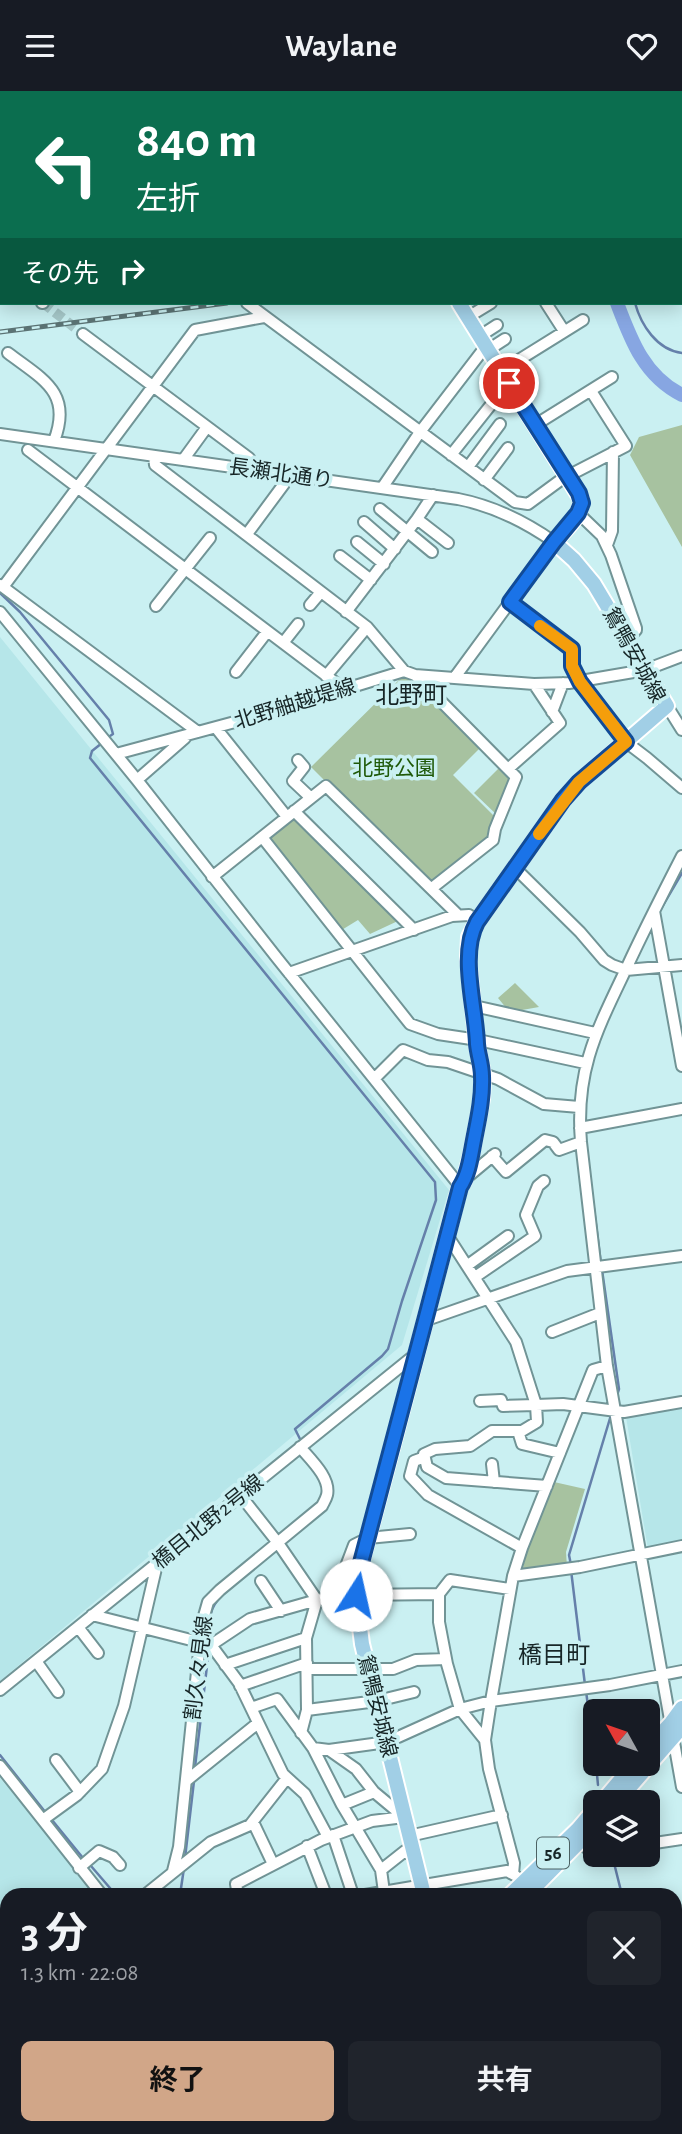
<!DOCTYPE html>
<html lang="ja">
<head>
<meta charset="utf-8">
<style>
	body { margin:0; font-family:"Alegreya Sans","Noto Sans JP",sans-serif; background:#20242c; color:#f1f3f6; height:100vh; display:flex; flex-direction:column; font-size:26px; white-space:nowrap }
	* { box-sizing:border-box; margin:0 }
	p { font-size:23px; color:#9ea1a6 }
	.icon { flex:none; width:38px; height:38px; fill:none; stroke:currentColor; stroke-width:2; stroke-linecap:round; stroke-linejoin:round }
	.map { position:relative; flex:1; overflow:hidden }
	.panel { position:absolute; left:0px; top:1797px; width:682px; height:247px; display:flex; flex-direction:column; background:#171b24; border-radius:21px 21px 0 0; box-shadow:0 4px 18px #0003 }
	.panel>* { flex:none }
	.top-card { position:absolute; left:0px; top:0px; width:682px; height:214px; box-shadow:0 4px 18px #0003; background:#0b6e4f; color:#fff; overflow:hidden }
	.needle { width:46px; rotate:310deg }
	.controls { position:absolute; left:583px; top:1608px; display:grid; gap:14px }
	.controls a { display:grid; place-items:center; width:77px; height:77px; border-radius:10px; background:#171b24; box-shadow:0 4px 18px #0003; font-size:35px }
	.pin { position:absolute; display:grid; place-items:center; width:60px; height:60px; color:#fff; margin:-30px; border:4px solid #fff; border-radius:50%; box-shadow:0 2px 7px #0007 }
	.me { position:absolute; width:77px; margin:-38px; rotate:10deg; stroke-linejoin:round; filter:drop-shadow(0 0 5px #0008) }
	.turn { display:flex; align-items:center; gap:24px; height:147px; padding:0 21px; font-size:32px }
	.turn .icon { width:91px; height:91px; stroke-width:2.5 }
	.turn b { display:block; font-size:49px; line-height:60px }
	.then { display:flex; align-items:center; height:66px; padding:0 21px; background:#0003; gap:14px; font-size:26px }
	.round { display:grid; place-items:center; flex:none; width:74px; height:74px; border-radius:10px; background:#20242c }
	.summary { display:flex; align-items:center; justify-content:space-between; height:119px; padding:0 21px }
	h1 { font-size:42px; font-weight:700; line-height:52px }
	.cta { display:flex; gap:14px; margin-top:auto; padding:14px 21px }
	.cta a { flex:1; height:80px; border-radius:10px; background:#d1a688; color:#111; font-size:28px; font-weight:700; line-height:80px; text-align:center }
	.cta a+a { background:#20242c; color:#f1f3f6 }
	header { display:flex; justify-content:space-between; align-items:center; height:91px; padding:0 21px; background:#171b24; font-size:32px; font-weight:700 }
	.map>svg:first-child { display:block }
</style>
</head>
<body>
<header><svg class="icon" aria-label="menu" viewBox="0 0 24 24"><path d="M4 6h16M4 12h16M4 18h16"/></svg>Waylane<svg class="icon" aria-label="heart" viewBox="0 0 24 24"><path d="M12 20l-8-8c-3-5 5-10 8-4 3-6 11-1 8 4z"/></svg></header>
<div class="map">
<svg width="682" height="2043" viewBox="0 0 682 2043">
	<rect width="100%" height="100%" fill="#caf0f2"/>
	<!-- built -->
	<path fill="#b6e6e9" d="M0 546 449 1099 402 1254 0 1590Z
		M682 1316V1452L648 1458 626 1326Z
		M0 1687 91 1795 79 1804H7V1860H0Z"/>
	<!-- green -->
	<path fill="#a7c2a0" d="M682 334V456L630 364 639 346Z
		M407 583 482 655 453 684 496 727 490 747 430 795 311 676 402 586Z
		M501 675 513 687 498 725 474 702Z
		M293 723 400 829 370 843 358 829 340 840 265 747Z
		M515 892 539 916 522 919 507 918 498 907Z
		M554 1391 585 1398 566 1461 567 1476 521 1485 527 1460Z"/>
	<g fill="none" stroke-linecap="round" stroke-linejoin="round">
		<!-- stream -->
		<path stroke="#6580aa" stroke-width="2.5" d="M534 0V2
			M635 212C641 234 657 259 682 262
			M0 502 20 521 109 629 113 643 107 647
			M102 652 92 660 90 667 435 1091 436 1109 402 1210 388 1258 382 1265 295 1338 301 1350
			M659 821 682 782
			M589 1079 601 1173
			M602 1179 619 1298 617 1304
			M571 1474 569 1464 611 1324
			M571 1479 585 1594
			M209 1551C210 1542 209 1531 211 1522 215 1506 234 1494 246 1484
			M586 1600 595 1668
			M0 1664 46 1722
			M596 1673 598 1694
			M195 1676 209 1558
			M52 1729 83 1767
			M185 1767 194 1690
			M614 1772 622 1804
			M91 1775 116 1804
			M180 1804 184 1777
			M0 1987 7 1982
			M676 2006 682 2030"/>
		<!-- river -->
		<path stroke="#87a6e2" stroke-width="14" d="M394 0 395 2
			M617 212C631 249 644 285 682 304"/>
		<!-- minor-tunnel -->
		<path stroke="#a6c8c9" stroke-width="10" stroke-dasharray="10 5" stroke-linecap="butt" d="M43 212 83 243"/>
		<defs>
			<path id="minor" d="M331 0 332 2
				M120 2 121 0
				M0 23 2 24
				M0 161 2 159
				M0 180 2 182
				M42 212H43
				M247 212 515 411 528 413 562 388 626 355 591 300
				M546 212 564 240
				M468 226 491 212
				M83 243 249 367 253 379
				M480 245 497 234
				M488 259 505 248
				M8 262C42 288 73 301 54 350
				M501 280 583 229
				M535 334 612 286
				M0 343 458 408C494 415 524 430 554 451L455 586
				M28 359 344 598
				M451 364 509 291
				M154 365 155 374 367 536 404 580
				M183 369 207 336
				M468 376 500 333
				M484 389 508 357
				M382 397 420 341 486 255
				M380 418 432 461
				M578 422 602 445 611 464 636 537V539L627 549
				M417 428 448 452
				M364 431 395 458
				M247 443 284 393 285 384
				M357 451 384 473
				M607 454 612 440 613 361
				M340 465 371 489
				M0 494 3 496 195 239 264 226
				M3 496 198 641
				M510 511 572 558V575L580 591 626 651 647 667 682 697
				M310 514 321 501
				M156 515 210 447
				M0 521 137 689 277 867 460 1095
				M346 521 417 428 433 404
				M283 552 298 533
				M236 581 267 541
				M415 584 508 678
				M326 585 367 536
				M667 615 682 639
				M552 621 563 592
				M216 637 287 726
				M116 663 257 625 404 580 415 584 534 593 569 592 645 579 682 565
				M298 669 304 676 293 690 311 707
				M137 689 185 647
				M294 720 414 839
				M262 746 410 933 438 943 478 949 585 972
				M682 765C663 802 644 839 627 876 597 939 575 979 581 1051L607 1275 682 1696
				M515 777 580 841 604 869 612 874 626 879 682 874
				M212 786 326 695 458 824
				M432 797 493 749 495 738 516 686 508 678 560 632 534 593
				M654 820 682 975
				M289 882 452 825 469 824 477 831
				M474 915 595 942
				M374 988 403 959 428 969 448 971 498 988 544 1013 579 1016
				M580 1037 682 1018
				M492 1065 506 1081 545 1049 553 1051 559 1059 581 1051
				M465 1088 495 1063
				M447 1144 516 1251 536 1314 563 1313 624 1321 682 1311
				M468 1174 508 1145
				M475 1186 535 1145 526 1124 538 1095 544 1090
				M424 1230 567 1180 682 1165
				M552 1241 600 1222
				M480 1310 501 1309 503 1315 536 1314 537 1331 522 1340H492L470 1355 435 1358 424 1363 427 1376 446 1387 547 1395
				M518 1340 522 1353 560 1362
				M425 1366 414 1370 410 1385 428 1404 522 1457
				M492 1373 494 1391
				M241 1405 278 1452 317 1509
				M513 1485 580 1476 682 1455
				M261 1490 281 1520
				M439 1503 450 1489 510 1498
				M334 1507 354 1454 368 1447 410 1443
				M92 1524 211 1554 239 1592 283 1683 305 1703 328 1746
				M78 1536 98 1562
				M211 1554 250 1528 317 1509 356 1504 439 1503V1531L447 1573 460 1618 485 1649
				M36 1570 58 1601
				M225 1574 306 1547
				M307 1578H393L416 1569 446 1568
				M240 1595 307 1572
				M0 1599 416 1263
				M251 1617 277 1608 313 1657 329 1659 387 1651 460 1618 491 1610 610 1594 682 1580
				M307 1619 377 1610 414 1601
				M301 1642 307 1619 306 1547 317 1509
				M313 1657 342 1714 374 1701
				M329 1659 356 1678 374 1701 404 1726
				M56 1669 80 1701
				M0 1675 102 1804
				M186 1690 258 1632
				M342 1714 381 1779 384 1801
				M44 1728 77 1704 102 1678 124 1615 157 1473
				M253 1731 273 1773
				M333 1744 353 1804
				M409 1745 502 1724
				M580 1752 588 1758 595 1760
				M648 1753 682 1748
				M307 1755 326 1804
				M79 1777 99 1760 113 1766 120 1774
				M381 1779 405 1760 414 1766
				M173 1780 179 1756 202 1532 208 1511 220 1499 322 1415C324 1411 326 1408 327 1404 331 1387 310 1368 300 1356
				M513 1783 514 1772 489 1678 485 1649 491 1610 513 1485 522 1457 593 1279 607 1275
				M145 1804 211 1751 250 1734 287 1687
				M238 1804 236 1793 321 1749 372 1730 404 1726
				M365 1804 507 1780 516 1785
				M0 1862 7 1861
				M0 1971 7 1965
				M245 2037 248 2043
				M402 2037 408 2043
				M601 2037 604 2043
				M266 2043 278 2037
				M356 2043 364 2037
				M419 2043 426 2037"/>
			<path id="major" d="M84 0 89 2
				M648 1657 671 1632 682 1617
				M601 1712 634 1673
				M616 1712 682 1636
				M424 1804 362 1553 356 1504 358 1483C394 1354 426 1225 460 1095L464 1090 471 1064 482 1008 483 983 477 955 468 866 469 846 477 831 563 709 579 691 667 615 594 493 574 469 554 451C564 440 583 424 581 408L459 212
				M510 1804 578 1738 595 1718
				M527 1804 595 1735
				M480 2037 482 2043
				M60 2043 82 2037
				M109 2043 128 2037"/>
		</defs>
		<!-- minor casing -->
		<use href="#minor" stroke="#719496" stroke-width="14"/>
		<!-- major casing -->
		<use href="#major" stroke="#fff" stroke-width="18"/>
		<!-- minor -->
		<use href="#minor" stroke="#fff" stroke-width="10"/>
		<!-- major -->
		<use href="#major" stroke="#a1cfe6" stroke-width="14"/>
		<defs>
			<path id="rail" d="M681 154H682
				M0 241 227 212"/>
		</defs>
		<!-- rail casing -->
		<use href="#rail" stroke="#5b7374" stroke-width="5"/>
		<!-- rail -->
		<use href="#rail" stroke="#caf0f2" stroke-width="2.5" stroke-dasharray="8" stroke-linecap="butt"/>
	</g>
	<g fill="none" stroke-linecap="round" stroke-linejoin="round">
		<defs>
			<path id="route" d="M356 1504 358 1483C393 1354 426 1225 460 1096 469 1083 471 1064 474 1049 478 1028 483 1007 482 985 482 974 478 964 477 953 476 916 459 864 477 831L563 709 579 691 626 651 580 591 572 575V558L510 511 554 451 578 422 582 412 579 402 509 292"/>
		</defs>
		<!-- route casing -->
		<use href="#route" stroke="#114b97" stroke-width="18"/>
		<!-- route -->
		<use href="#route" stroke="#1a73e8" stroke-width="12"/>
		<!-- slow -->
		<path stroke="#f59e0b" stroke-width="12" d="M539 743 579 691 626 651 580 591 572 575V558L540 535"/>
	</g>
	<g text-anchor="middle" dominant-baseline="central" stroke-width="7" stroke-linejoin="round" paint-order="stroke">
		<!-- shield labels -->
		<rect fill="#caf0f2" stroke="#4d6364" stroke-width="2" x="537" y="1746.5" width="32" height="31" rx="5"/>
		<g font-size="19" font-weight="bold" fill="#172627">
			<text x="553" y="1762">56</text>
		</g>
		<!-- street labels -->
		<g font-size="21" fill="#172627" stroke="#caf0f2">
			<text transform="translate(281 383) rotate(8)">長瀬北通り</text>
			<text transform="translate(634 564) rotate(61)">鴛鴨安城線</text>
			<text transform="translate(295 613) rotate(-17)">北野舳越堤線</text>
			<text transform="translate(208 1431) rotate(-39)">橋目北野2号線</text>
			<text transform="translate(199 1577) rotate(-83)">割久々見線</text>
			<text transform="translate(377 1615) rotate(76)">鴛鴨安城線</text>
		</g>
		<!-- park labels -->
		<g font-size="21" fill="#1f5908" stroke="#caf0f2">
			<text x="394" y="677">北野公園</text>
		</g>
		<!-- quarter labels -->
		<g font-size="24" fill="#172627" stroke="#caf0f2">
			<text x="411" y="605">北野町</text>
			<text x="554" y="1565">橋目町</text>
		</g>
	</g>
</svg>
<div class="controls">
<a><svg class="needle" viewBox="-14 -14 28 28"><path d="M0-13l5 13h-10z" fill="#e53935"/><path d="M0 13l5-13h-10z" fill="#9ea1a6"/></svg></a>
<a><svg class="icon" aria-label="layers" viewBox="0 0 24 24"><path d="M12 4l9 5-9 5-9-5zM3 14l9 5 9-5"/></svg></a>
</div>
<div class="pin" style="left:509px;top:292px;background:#d93025"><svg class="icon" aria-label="arrive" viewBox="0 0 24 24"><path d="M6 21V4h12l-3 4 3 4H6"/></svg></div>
<svg class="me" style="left:356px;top:1504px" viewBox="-20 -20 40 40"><circle r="19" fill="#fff"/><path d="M0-13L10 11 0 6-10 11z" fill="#1a73e8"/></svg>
<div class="top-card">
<div class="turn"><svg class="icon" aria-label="left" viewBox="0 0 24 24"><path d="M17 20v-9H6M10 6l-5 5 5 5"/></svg><div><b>840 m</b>左折</div></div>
<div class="then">その先<svg class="icon" aria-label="right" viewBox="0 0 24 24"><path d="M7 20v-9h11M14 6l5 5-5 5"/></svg></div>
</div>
<section class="panel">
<div class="summary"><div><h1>3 分</h1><p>1.3 km · 22:08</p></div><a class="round"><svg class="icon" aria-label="close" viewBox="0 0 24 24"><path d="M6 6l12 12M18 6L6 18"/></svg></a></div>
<div class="cta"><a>終了</a><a>共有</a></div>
</section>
</div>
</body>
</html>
